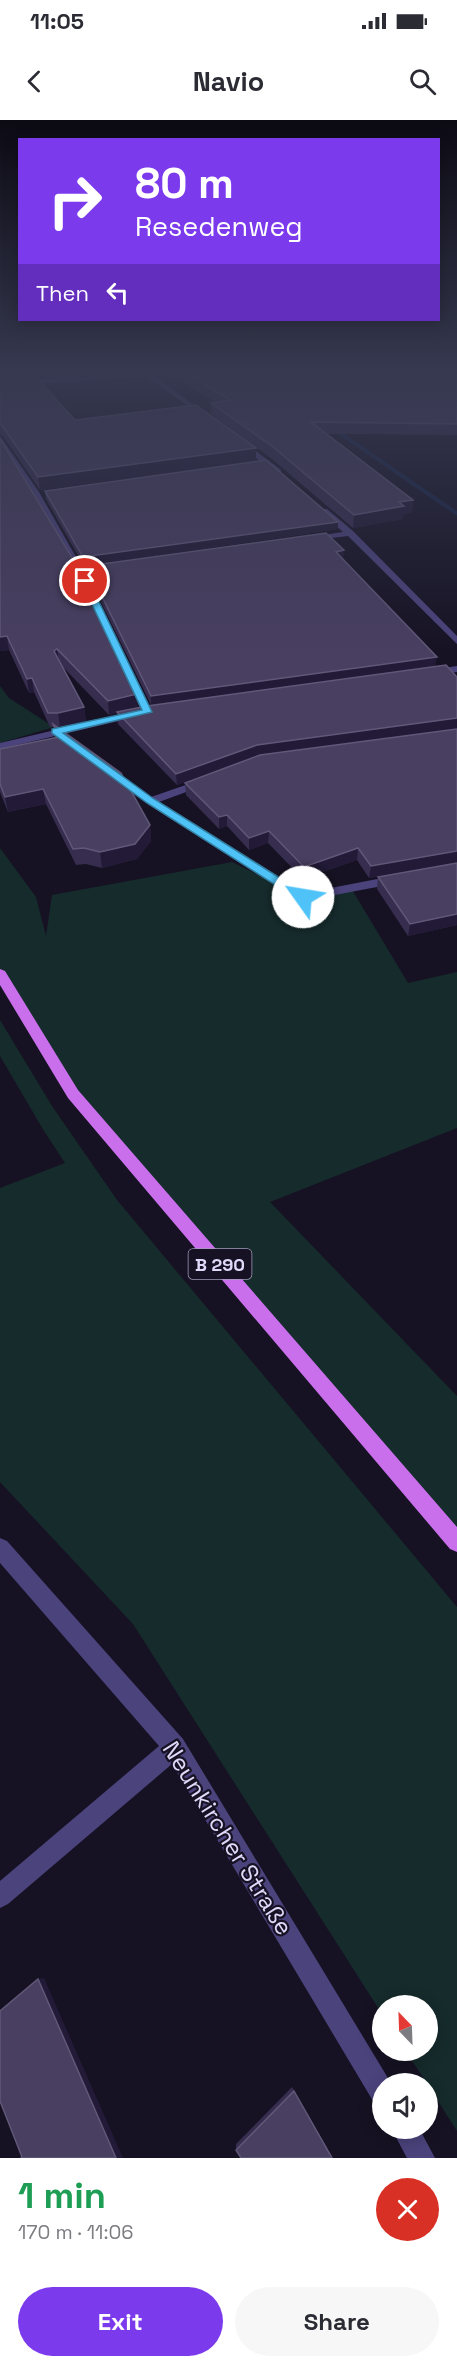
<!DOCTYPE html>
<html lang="en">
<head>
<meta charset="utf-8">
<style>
	body { margin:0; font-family:"Space Grotesk",sans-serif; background:#f7f7f7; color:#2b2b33; height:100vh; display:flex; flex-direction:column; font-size:22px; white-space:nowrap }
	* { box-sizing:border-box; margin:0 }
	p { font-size:20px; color:#7c7c81 }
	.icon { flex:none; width:33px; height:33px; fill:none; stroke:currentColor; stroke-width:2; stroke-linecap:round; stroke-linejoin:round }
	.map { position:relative; height:2038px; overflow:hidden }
	.details { display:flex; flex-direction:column; background:#fff; flex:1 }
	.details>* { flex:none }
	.hud { position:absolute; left:18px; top:18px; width:422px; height:183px; border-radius:0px; box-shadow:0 3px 15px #0003; background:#7c3aed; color:#fff; overflow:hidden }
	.needle { width:39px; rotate:337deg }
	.controls { position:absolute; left:372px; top:1875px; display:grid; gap:12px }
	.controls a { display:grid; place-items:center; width:66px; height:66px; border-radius:50%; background:#fff; box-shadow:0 3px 15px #0003; font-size:30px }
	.pin { position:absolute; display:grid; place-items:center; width:51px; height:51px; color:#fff; margin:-26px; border:3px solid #fff; border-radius:50%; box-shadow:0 2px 6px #0007 }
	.me { position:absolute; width:66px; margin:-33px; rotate:302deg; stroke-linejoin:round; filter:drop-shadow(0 0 4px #0008) }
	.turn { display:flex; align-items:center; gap:21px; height:126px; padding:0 18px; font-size:27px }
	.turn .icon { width:78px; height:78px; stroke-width:2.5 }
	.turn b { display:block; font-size:42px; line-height:51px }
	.then { display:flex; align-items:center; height:57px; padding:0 18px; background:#0003; gap:12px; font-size:22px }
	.round { display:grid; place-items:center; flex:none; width:63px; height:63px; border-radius:32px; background:#f7f7f7 }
	.head { display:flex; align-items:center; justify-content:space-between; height:102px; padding:0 18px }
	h1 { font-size:36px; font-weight:700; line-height:45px; color:#1e9e55 }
	.primary-button { display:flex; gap:12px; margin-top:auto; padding:12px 18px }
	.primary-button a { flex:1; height:69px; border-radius:36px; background:#7c3aed; color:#fff; font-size:24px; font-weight:700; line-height:69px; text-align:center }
	.primary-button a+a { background:#f7f7f7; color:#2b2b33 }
	.status { display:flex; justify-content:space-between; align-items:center; height:42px; padding:0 30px; background:#fff; direction:ltr }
	.status svg { height:16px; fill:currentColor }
	header { display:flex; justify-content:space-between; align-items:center; height:78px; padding:0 18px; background:#fff; font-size:27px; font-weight:700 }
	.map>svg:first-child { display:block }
</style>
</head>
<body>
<div class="status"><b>11:05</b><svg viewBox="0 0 49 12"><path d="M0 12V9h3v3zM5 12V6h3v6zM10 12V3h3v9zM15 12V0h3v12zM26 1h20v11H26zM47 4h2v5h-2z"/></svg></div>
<header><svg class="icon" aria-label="back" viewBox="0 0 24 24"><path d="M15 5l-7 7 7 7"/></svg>Navio<svg class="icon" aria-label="search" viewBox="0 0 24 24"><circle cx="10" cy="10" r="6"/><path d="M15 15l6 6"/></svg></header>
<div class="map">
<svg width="457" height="2038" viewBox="0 0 457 2038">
	<rect width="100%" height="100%" fill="#161223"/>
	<!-- green -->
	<path fill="#162b2c" d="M0 566 9 578 54 607 0 623Z
		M0 728 36 777 46 816 52 775 232 742 303 777 351 768 408 863 457 852V1008L270 1082 457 1276V1422L73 974 0 854Z
		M0 900 52 986 117 1080 457 1487V2011L406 1931 428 1930V1886H382V1894L133 1504 0 1362V1068L65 1043 44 1011 0 936Z"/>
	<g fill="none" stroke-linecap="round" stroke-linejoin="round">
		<!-- stream -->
		<path fill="#152344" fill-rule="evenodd" d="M323 302H327L457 391V396L323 304Z"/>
		<!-- minor -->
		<path fill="#4b437c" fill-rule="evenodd" d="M137 249H144L150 253 210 297 205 298 146 256 0 266V262L141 253Z
			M0 316 39 372 84 451 152 592 151 594 142 592 76 451 31 372 0 323Z
			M239 321H243L281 350V354H275L239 323Z
			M321 389H327L353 411 457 516V524L348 416 306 421 305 419 309 417 343 412 321 393Z
			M457 546V552L430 556 425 553 430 550Z
			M136 591 140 592V596L0 629V623Z
			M110 649 151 677 200 660H208V664L159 682 305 773 398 755 404 759 398 763 303 781 299 780 146 683 106 654V650Z
			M0 1418 7 1421 183 1619 391 1963 382 1964V1985L373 1981 172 1644 8 1784 0 1788V1761L159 1626 0 1443Z
			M391 2008H419L435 2038H407Z"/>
		<!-- major -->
		<path fill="#c96feb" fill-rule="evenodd" d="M0 849 5 851 78 970 457 1407V1432L450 1429 68 978 0 865Z"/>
	</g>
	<!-- wall -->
	<path fill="#372d4f" d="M0 249H33H27L28 255 75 300 256 341 40 370 2 315H0Z
		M161 249H457V315L327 314 413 380 412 392 403 394V399L353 408 272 339 211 294V283L215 282Z
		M0 319 138 588 151 585 88 455 87 446 343 439 435 546 457 557V743L369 758 357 740 303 759 268 723 249 730 227 706 219 709 186 675 185 663 225 648 177 665 118 604 117 593 109 595 61 545 84 587 86 601 58 607 150 705 151 721 137 739 102 748 86 744 76 745 46 684 8 692 0 672V629L55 618 54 607H50L34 572 29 573 9 530 0 531Z
		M45 371 338 402V409L84 446 46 379Z
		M457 743V805L408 816 377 769 378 757Z
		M292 1967 333 2038 236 2030V2024Z"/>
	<!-- shaded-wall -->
	<path fill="#221a36" d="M0 249H33H27L28 258 0 260Z
		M256 328V341L40 370 38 357Z
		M413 380 412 392 403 394V399L353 408 354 395 399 382Z
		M338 402V409L84 446 83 437Z
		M344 430 343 439 336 432Z
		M7 516 9 530 0 531V517Z
		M57 529 59 542 54 531Z
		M437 537 435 547 151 586V576Z
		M32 558 34 572 29 573 27 559Z
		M137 574 138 588 109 595 108 581Z
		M84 587 86 601 60 607 58 593Z
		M457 598V610L257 637 177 665 176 654 257 625Z
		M43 669 46 684 8 692 5 677Z
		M227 695V706L219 709V697Z
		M150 705 151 721 137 739 102 748 100 732Z
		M269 711 268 723 249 730V718Z
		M358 728 357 740 303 759 304 747Z
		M457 731V743L369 758 371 746Z
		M457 794V805L408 816 410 804Z
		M44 1858 123 2038H116L38 1859Z"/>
	<!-- building -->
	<path fill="#493f61" stroke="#615879" stroke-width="1.5" d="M178 249H457V304L311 302 413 380 399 382 404 386 354 395 273 327 211 283 230 280Z
		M34 255 75 300 196 285 256 328 38 357 0 303V257Z
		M0 319 73 439 137 574 108 581 57 529 54 531 84 587 58 593H48L32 558 27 559 7 516 0 517Z
		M266 340 338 402 83 437 45 371Z
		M326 413 344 430 336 432 437 537 151 576 87 446Z
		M446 545 457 557V598L257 625 176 654 117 592 147 586Z
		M53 604 121 653 150 705 135 724 100 732 84 728 73 729 43 669 5 677 0 664V629L59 617Z
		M457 609V731L371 746 358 728 304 747 269 711 249 718 227 695 219 697 185 663 260 635Z
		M457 743V794L410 804 378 757Z
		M38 1859 116 2038H21L22 2037 0 1981V1891Z
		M294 1971 332 2038H241L236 2030Z"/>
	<!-- sky -->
	<linearGradient id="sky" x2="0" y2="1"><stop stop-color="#0c0a13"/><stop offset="0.47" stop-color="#363950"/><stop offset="1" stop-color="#363950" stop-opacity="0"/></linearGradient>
	<rect width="457" height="534" fill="url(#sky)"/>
	<!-- route -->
	<path fill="#4fc3f7" stroke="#337fa1" stroke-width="1.5" d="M85 459 89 461 152 592 63 613 154 679 307 775V780H299L147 683 52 613V609L142 590 81 461Z"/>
	<g text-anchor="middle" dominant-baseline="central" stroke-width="4.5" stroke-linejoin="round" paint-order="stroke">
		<!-- shield labels -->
		<rect fill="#161223" stroke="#a39dba" stroke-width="1.5" x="188.5" y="1129" width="63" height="30" rx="4.5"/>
		<g font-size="18" font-weight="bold" fill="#e0d9fa">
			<text x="220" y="1144">B 290</text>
		</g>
		<!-- near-street labels -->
		<g font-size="24" fill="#e0d9fa" stroke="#161223">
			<text transform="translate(228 1718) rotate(58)">Neunkircher Straße</text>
		</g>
	</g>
</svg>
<div class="controls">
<a><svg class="needle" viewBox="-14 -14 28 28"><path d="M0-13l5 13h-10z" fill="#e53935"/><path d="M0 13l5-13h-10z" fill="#7c7c81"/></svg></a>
<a><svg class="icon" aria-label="sound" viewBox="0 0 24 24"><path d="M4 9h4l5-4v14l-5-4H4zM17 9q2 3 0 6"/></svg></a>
</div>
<div class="pin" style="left:85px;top:461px;background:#d93025"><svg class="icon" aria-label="arrive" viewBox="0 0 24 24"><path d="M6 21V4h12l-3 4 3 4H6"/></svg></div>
<svg class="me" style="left:303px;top:777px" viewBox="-20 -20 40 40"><circle r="19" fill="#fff"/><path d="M0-13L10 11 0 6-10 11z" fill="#4fc3f7"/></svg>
<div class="hud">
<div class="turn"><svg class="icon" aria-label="right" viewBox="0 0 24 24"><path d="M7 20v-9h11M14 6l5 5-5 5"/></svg><div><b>80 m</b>Resedenweg</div></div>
<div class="then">Then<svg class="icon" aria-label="left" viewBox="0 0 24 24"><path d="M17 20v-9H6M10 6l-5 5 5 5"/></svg></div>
</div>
</div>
<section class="details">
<div class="head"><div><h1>1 min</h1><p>170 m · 11:06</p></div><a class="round" style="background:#d93025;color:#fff"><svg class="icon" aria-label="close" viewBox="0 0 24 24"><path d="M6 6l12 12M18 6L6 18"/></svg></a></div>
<div class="primary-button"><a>Exit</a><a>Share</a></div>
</section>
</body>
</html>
